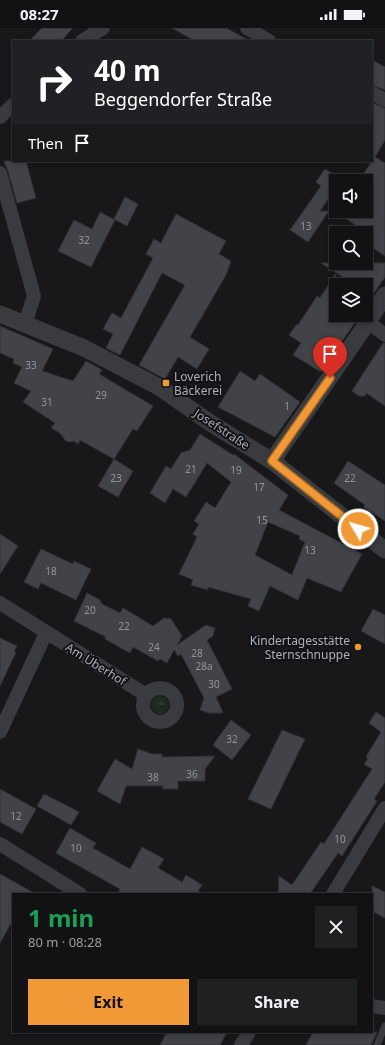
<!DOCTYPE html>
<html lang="en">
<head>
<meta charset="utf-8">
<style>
	body { margin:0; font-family:"Noto Sans",sans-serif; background:#1f2022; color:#f1f3f6; height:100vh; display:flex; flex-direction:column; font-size:15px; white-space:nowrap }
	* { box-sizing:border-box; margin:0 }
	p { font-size:13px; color:#9c9ea0 }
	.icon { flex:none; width:22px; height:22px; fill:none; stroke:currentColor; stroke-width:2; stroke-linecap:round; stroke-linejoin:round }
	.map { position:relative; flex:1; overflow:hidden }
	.drawer { position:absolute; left:12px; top:865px; width:361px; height:140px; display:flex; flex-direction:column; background:#121214; border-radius:0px; box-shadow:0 2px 6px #0003,0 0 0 1px #313234 }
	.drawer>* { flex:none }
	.banner { position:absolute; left:12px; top:12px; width:361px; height:122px; border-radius:0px; box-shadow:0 2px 6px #0003,0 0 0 1px #313234; background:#202124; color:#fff; overflow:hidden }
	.controls { position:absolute; left:329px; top:146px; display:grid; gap:8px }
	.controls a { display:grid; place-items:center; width:44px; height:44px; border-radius:0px; background:#121214; box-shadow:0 2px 6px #0003,0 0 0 1px #313234; font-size:20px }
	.pin { position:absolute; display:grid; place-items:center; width:34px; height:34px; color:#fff; margin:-41px -17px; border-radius:50% 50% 50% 0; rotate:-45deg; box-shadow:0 0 4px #0007 }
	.pin .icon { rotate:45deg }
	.me { position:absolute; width:44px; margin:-22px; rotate:308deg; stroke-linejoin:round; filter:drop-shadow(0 0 3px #0008) }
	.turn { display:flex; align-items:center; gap:14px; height:84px; padding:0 16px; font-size:18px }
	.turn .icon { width:52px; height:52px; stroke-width:2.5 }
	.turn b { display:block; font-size:28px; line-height:34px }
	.then { display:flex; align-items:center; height:38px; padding:0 16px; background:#0003; gap:8px; font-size:15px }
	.round { display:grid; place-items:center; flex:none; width:42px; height:42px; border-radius:0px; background:#1f2022 }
	.overview { display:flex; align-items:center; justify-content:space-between; height:68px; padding:0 16px }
	h1 { font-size:24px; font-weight:700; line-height:30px; color:#1e9e55 }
	.cta { display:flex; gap:8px; margin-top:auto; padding:8px 16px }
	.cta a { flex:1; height:46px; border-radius:0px; background:#f29937; color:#111; font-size:16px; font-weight:700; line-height:46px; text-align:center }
	.cta a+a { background:#1f2022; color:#f1f3f6 }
	.status { display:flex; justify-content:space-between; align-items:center; height:28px; padding:0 20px; background:#121214; direction:ltr }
	.status svg { height:11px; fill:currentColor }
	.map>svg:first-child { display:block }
</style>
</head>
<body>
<div class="status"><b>08:27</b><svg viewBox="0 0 49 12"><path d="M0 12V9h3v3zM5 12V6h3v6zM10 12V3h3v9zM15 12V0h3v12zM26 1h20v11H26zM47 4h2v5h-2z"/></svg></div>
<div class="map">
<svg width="385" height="1017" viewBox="0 0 385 1017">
	<defs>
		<pattern id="grass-tufts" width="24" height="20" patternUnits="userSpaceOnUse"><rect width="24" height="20" fill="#202820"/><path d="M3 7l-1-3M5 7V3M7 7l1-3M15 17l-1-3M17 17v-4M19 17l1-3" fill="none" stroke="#3e453e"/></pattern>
	</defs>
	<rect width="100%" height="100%" fill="#18181a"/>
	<!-- grass -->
	<path fill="url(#grass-tufts)" d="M151 677a9 9 0 1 1 18 0a9 9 0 1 1-18 0Z"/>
	<!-- building -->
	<path fill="#424347" stroke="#323236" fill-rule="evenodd" d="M42 0H73L61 13H29Z
		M172 0H226L250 13H195Z
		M372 32 385 39V62L372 57Z
		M372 75 385 80V112L375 129 385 135V228L366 215V205H362L355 200 357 198 334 183H366V153L363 152V147L372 133Z
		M4 133H26L36 170 17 175 8 143Z
		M325 141 342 152 336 153V160L320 183H329L308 214 290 202 321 158 316 154Z
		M125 169 138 176 127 198 114 191Z
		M100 184 115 192 91 239 58 223 74 192 92 201Z
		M176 186 226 213 219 226 231 233 226 247 190 309 209 321 197 341 178 329 165 351 139 337 185 257 162 245 120 327 106 320 113 306 103 301 112 285 121 290 153 230 146 226 154 211 161 215Z
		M321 235H385V249L366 277V257H355Z
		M336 245V287H360L321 344 293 327 301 315 289 307 297 296 298 297 317 268 320 270Z
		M0 298 53 321 42 343 73 353 86 333 102 342 99 346 153 378 137 403 133 401 114 431 80 412 78 416 74 413 68 414 65 412 60 405 51 400 55 395 23 374 31 363 14 355 22 339 13 335 14 331 0 325Z
		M383 315H385V378L366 365 365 368H359L352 363Z
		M240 343 255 353 260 346 300 374 275 409 218 379Z
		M200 406 233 427 234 426 288 467 279 482 362 526 341 564 307 550 298 572 270 558 259 583 248 578 251 571 208 559V562L191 557 193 552 179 546 197 509 193 506 199 496 194 493 206 474 215 480 231 454 207 435 186 469 173 461 165 475 150 465 166 438 171 441 181 425 190 422ZM268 494 300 508 299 511 305 514 292 547 255 527Z
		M114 431 133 443 118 469 98 458Z
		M348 433 385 457V493L363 479 365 477 334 455Z
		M0 506 18 518 0 546Z
		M41 521 73 536 74 533 91 541 76 572 41 555 38 561 24 554Z
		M87 565 100 572 102 576 120 585 123 580 153 598 164 590 171 591 182 608 177 617 206 597 215 600 213 608 207 612 232 661 216 669 223 685H209L200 682 204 670 181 626 178 628 174 622 167 635 160 631 158 633 133 619 130 625 105 611 106 609 74 593Z
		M373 581 385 587V616L361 603Z
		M0 610 17 618 14 623 16 624 0 658Z
		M376 684 385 690V754L374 771 377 773 342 828 338 825 310 866H278L279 848 292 857 321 814 324 816 372 741 364 736 368 731 366 729 381 704 369 695Z
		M231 692 251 707 232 732 213 717Z
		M282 702 305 711 271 781 248 771Z
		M138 721 152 726H162V729L215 728 205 741V753H178V761H163V758H126L120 776 97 763 115 731 132 741Z
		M0 761 36 781 22 806 0 794Z
		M44 766 79 784 71 797 37 778Z
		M70 800 96 815 93 820 130 841 142 819 164 831 158 840 182 854 186 847 202 857 198 863 203 866H117L120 861 56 825Z
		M0 846 36 866H13V892L0 915Z
		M372 858 385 864V890L372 883Z
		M167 1004H227L220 1017H160Z
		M313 1004H377L371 1017H306Z"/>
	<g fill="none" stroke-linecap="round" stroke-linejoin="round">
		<!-- service -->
		<path stroke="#393b3f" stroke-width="7" d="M377 1017 385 998"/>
		<!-- minor -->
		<path stroke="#393b3f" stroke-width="14" d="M247 0 269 13
			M82 13 103 0
			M372 65 385 72
			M0 89 13 77
			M0 145 34 268 25 296
			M368 294 385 307
			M0 575 146 667
			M143 677a17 17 0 1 1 34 0a17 17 0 1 1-34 0Z
			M0 704 46 605
			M0 816 80 866
			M333 866 385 780
			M372 978 385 980
			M241 1017 249 1004"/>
		<!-- tertiary -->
		<path stroke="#393b3f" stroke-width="17" d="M0 286 84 320 159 359 212 396 272 433 385 522
			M272 433 368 294 385 267"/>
	</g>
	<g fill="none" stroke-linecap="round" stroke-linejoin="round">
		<defs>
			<path id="route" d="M330 350 272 433 358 501"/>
		</defs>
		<!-- route casing -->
		<use href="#route" stroke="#9d6324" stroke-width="10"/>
		<!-- route -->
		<use href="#route" stroke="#f29937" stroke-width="7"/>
	</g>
	<!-- markers -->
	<g fill="#f29937" stroke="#131315" stroke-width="1.5">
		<rect x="162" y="351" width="8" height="8" rx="2"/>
		<circle cx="358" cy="619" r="4"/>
	</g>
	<g text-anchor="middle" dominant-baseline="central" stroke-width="4" stroke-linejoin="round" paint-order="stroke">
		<!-- number labels -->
		<g font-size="10" fill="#90969d">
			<text x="306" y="198">13</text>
			<text x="84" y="212">32</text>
			<text x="31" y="337">33</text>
			<text x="101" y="367">29</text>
			<text x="47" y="374">31</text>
			<text x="287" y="378">1</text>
			<text x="191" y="441">21</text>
			<text x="236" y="442">19</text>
			<text x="116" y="450">23</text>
			<text x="350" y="450">22</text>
			<text x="259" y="459">17</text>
			<text x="262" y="492">15</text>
			<text x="310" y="522">13</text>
			<text x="51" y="543">18</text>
			<text x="90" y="582">20</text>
			<text x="124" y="598">22</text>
			<text x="154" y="619">24</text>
			<text x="197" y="625">28</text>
			<text x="204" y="638">28a</text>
			<text x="214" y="656">30</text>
			<text x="232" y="711">32</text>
			<text x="192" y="746">36</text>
			<text x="153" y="749">38</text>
			<text x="16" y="788">12</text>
			<text x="340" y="811">10</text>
			<text x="76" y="820">10</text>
		</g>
		<!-- poi labels -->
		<g font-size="12" fill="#aab1ba" stroke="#131315" text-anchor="start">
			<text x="174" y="348">Loverich<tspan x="174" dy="14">Bäckerei</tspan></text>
			<text x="350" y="612" text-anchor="end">Kindertagesstätte<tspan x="350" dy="14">Sternschnuppe</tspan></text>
		</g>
		<!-- street labels -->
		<g font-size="12" fill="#aab1ba" stroke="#131315">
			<text transform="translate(222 401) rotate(33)">Josefstraße</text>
			<text transform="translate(96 636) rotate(32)">Am Überhof</text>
		</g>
	</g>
</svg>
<div class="controls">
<a><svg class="icon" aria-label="sound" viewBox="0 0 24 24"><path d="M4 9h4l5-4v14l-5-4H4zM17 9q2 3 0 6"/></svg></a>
<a><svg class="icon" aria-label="search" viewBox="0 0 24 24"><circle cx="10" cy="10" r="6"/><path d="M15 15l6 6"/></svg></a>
<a><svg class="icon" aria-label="layers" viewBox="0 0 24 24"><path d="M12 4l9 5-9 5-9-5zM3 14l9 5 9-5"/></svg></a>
</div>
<div class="pin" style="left:330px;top:350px;background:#d93025"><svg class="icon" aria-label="arrive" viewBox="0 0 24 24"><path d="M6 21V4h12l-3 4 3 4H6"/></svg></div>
<svg class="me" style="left:358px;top:501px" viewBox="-20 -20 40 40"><circle r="17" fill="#f29937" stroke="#fff" stroke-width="3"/><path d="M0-11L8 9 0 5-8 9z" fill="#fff"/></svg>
<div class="banner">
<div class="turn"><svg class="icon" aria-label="right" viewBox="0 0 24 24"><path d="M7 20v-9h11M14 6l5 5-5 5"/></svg><div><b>40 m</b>Beggendorfer Straße</div></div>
<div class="then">Then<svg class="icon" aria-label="arrive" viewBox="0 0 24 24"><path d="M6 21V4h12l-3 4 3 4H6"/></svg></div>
</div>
<section class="drawer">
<div class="overview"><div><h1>1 min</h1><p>80 m · 08:28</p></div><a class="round"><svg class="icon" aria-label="close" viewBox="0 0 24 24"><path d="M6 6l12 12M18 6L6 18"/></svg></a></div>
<div class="cta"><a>Exit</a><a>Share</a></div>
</section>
</div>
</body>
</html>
